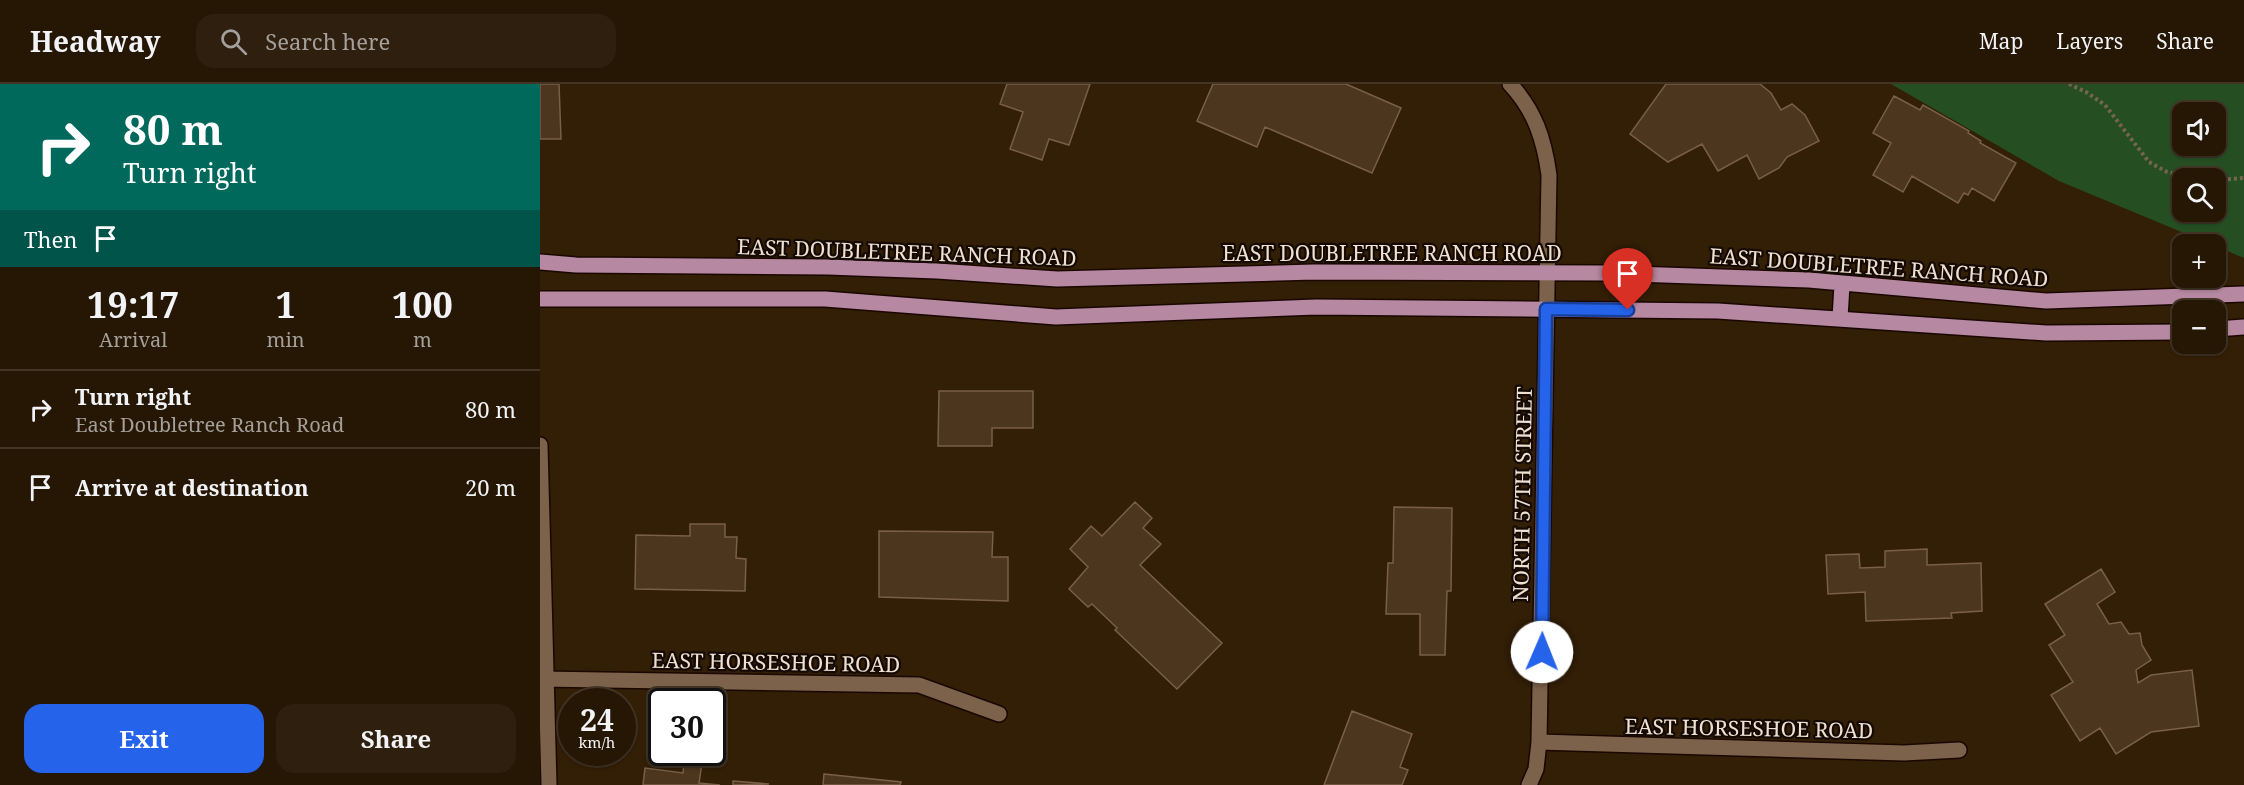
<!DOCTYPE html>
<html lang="en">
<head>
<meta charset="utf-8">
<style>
	body { margin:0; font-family:"Noto Serif",serif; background:#2e1f0e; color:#f1f3f6; height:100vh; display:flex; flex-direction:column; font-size:22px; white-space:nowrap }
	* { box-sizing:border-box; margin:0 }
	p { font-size:20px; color:#a49f9a }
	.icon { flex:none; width:33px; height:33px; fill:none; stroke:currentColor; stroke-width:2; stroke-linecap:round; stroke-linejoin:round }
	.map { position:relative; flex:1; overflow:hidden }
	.details { display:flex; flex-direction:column; background:#261604; width:540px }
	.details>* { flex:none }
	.top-card { background:#00695c; color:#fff; overflow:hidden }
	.tools { position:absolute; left:1632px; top:18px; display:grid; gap:12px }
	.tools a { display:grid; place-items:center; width:54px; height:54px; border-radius:12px; background:#261604; box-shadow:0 2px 4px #0004,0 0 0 2px #423526; font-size:30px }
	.speed { position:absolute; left:18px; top:604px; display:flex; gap:12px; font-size:30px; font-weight:700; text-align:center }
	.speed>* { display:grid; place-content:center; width:78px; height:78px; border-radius:50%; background:#261604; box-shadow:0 2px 4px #0004,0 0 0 2px #423526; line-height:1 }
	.speed small { font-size:15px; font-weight:400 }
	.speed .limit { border:3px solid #111; border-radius:9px; background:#fff; color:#111 }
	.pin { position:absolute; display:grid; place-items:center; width:51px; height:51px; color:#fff; margin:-62px -26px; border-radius:50% 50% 50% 0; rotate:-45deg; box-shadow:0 0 6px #0007 }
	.pin .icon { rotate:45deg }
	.me { position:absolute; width:66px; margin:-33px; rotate:1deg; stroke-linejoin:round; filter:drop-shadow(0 0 4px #0008) }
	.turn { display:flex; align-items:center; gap:21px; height:126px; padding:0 24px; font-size:27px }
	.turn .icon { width:78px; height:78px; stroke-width:2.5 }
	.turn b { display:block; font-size:42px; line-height:51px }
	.then { display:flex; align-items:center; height:57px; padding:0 24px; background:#0003; gap:12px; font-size:22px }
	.eta { display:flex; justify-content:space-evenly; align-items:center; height:102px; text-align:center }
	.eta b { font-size:36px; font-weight:700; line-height:42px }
	.primary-button { display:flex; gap:12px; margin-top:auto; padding:12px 24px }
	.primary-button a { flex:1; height:69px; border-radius:18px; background:#2563eb; color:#fff; font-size:24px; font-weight:700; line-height:69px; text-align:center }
	.primary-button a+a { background:#2e1f0e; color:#f1f3f6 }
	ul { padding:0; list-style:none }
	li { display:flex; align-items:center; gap:18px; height:78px; padding:0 24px; border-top:2px solid #423526 }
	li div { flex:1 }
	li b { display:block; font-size:22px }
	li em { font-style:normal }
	header { display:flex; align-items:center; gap:36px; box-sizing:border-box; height:84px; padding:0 30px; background:#261604; border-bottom:2px solid #423526 }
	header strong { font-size:28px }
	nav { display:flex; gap:33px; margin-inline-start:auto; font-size:21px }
	.search { width:420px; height:54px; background:#2e1f0e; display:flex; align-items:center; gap:15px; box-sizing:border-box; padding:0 21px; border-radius:18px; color:#a49f9a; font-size:22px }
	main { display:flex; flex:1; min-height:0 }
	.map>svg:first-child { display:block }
</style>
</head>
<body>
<header>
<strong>Headway</strong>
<div class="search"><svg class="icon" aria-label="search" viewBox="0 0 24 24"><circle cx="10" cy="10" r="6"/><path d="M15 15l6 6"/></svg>Search here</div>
<nav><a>Map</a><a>Layers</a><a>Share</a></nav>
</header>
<main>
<section class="details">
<div class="top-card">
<div class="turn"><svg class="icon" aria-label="right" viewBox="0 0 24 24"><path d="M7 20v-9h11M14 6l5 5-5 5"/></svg><div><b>80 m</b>Turn right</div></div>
<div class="then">Then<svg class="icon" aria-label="arrive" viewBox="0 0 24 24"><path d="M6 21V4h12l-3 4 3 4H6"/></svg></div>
</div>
<div class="eta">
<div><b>19:17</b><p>Arrival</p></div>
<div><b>1</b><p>min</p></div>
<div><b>100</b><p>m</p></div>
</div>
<ul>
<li><svg class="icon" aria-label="right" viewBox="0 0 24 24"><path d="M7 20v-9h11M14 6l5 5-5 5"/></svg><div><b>Turn right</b><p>East Doubletree Ranch Road</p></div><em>80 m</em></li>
<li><svg class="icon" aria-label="arrive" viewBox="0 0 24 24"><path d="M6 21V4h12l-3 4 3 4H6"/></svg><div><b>Arrive at destination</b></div><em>20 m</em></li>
</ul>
<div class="primary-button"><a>Exit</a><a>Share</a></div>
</section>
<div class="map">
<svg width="1704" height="701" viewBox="0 0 1704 701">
	<rect width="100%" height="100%" fill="#331e06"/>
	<!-- green -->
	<path fill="#254f23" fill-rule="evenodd" d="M1351 0H1704V174L1519 97ZM1642 28H1676V62H1642ZM1642 94H1676V128H1642Z"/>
	<!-- building -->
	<path fill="#4d361e" stroke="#795f47" stroke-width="1.5" d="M0 0H19L21 55H0Z
		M467 0H550L529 61 509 55 502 76 470 65 483 28 460 20Z
		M673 0H806L861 24 832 89 725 43 717 63 657 37Z
		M1126 0H1220L1231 9 1241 26 1252 20 1265 31 1279 57 1247 73 1239 84 1219 95 1207 71 1178 87 1162 60 1128 78 1090 50Z
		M1354 12 1380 26 1383 21 1429 47 1428 49 1441 57 1440 59 1476 79 1454 117 1432 104 1428 111 1424 109 1418 119 1372 92 1363 108 1333 91 1351 59 1333 49Z
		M399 307H493V344H452V362H398Z
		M595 418 612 434 603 444 621 460 600 481 682 559 637 605 575 546 577 544 552 520 548 523 529 505 548 483 530 465 551 442 562 452Z
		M854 423 912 424 911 507H907L905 571H880V530H846L848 479H853Z
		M150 440H185V453H197L196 474 206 475 205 507 95 505 96 451 150 452Z
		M339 447 453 448 452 473H468V517L339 513Z
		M1387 465V481L1441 479 1442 527 1411 529 1412 534 1326 537 1325 508 1288 510 1286 471 1319 470 1320 484 1345 483V467Z
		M1561 485 1575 508 1557 520 1569 540 1581 538 1589 550 1600 549 1602 561 1611 576 1596 586 1598 599 1611 591 1652 586 1659 642 1611 648 1576 670 1560 644 1540 657 1511 611 1533 598 1509 561 1525 551 1505 520Z
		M812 627 872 650 860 683 868 686 862 701H784Z
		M144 677 162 679 159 699 180 701H103L105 684 143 689Z
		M284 690 361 698 360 701H283Z
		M193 697 229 700 193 701Z"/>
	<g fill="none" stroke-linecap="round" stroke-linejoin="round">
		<defs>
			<path id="minor" d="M970 0C995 27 1004 55 1009 91L999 658 996 685 989 701
				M0 361 9 701
				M0 595 379 601 459 630
				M999 658 1364 669 1419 666"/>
			<path id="major" d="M0 178 36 181 288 183 397 187 517 195 774 188 1065 189 1269 196 1506 217 1704 210
				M0 215H285L516 233 776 223 1178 227 1506 249 1642 248
				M1300 234 1302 201
				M1676 245 1704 243"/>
		</defs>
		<!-- minor casing -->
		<use href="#minor" stroke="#1a0700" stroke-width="18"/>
		<!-- major casing -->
		<use href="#major" stroke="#1a0700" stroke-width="18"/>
		<!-- path -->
		<path stroke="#77644f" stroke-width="4" stroke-dasharray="3 3" stroke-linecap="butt" d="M1529 0 1546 8 1565 21 1609 78 1627 88 1653 94
			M1676 96 1704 94"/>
		<!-- minor -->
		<use href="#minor" stroke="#7c624a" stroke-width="15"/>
		<!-- major -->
		<use href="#major" stroke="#b688a1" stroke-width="15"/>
	</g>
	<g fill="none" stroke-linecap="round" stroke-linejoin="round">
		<defs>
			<path id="route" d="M1002 568 1006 225 1088 226"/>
		</defs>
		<!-- route casing -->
		<use href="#route" stroke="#184099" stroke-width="15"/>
		<!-- route -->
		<use href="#route" stroke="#2563eb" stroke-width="10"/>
	</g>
	<g text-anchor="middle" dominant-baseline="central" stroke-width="4.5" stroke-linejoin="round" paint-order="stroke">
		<!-- street labels -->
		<g font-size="21" fill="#efe0d2" stroke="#140a03">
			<text transform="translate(367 168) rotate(2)">EAST DOUBLETREE RANCH ROAD</text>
			<text x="852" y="169">EAST DOUBLETREE RANCH ROAD</text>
			<text transform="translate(1339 183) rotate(4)">EAST DOUBLETREE RANCH ROAD</text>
			<text transform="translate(982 410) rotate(-89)">NORTH 57TH STREET</text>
			<text transform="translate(236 578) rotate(1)">EAST HORSESHOE ROAD</text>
			<text transform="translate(1209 644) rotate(1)">EAST HORSESHOE ROAD</text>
		</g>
	</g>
</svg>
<div class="tools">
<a><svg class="icon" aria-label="sound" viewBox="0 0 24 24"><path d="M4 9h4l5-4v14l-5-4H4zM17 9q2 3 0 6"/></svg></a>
<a><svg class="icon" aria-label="search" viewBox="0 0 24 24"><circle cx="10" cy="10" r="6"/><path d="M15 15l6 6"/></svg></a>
<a>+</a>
<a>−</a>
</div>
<div class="speed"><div>24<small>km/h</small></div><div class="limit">30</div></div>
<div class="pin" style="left:1088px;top:226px;background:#d93025"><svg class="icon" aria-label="arrive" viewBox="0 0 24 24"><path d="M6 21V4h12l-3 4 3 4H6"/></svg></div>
<svg class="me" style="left:1002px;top:568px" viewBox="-20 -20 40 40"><circle r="19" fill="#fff"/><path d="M0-13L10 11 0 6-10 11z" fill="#2563eb"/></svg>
</div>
</main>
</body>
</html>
